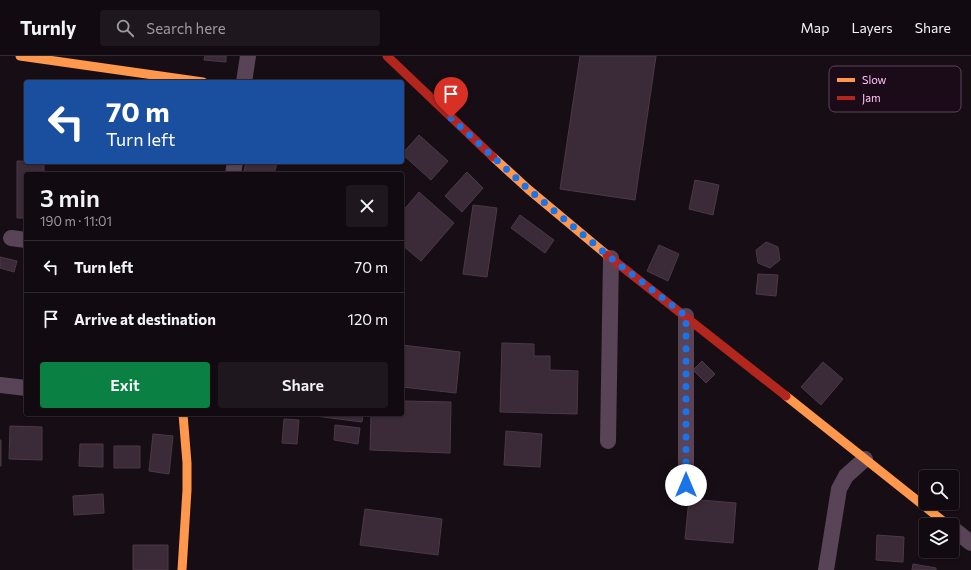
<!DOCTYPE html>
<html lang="en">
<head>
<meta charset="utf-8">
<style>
	body { margin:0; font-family:Commissioner,sans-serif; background:#1e181e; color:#f1f3f6; height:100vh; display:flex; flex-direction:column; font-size:15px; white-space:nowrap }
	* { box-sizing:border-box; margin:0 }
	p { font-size:13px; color:#9c9a9f }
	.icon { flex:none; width:22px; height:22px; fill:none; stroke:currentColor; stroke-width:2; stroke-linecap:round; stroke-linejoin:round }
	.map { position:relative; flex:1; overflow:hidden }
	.panel { position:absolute; left:24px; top:116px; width:380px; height:244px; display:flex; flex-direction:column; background:#110a10; border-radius:4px; box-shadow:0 1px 3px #0004,0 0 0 1px #302b30 }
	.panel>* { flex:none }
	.guide { position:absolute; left:24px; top:24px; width:380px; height:84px; border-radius:4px; box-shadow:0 1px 3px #0004,0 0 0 1px #302b30; background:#1a4fa0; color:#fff; overflow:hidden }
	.buttons { position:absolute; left:919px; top:414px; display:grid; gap:8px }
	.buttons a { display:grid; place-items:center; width:40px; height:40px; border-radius:4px; background:#110a10; box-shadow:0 1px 3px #0004,0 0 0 1px #302b30; font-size:20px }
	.pin { position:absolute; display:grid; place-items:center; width:34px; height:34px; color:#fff; margin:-41px -17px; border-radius:50% 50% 50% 0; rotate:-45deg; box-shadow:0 0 4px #0007 }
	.pin .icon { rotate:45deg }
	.me { position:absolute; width:44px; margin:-22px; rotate:0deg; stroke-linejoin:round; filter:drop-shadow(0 0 3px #0008) }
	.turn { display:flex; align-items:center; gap:14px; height:84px; padding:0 16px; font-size:18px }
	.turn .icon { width:52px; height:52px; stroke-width:2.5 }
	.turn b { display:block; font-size:28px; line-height:34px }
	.round { display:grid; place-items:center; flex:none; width:42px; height:42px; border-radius:4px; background:#1e181e }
	.head { display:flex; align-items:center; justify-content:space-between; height:68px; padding:0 16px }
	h1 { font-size:24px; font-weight:600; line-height:30px }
	.action { display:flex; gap:8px; margin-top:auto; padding:8px 16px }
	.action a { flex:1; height:46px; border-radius:4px; background:#0b8043; color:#fff; font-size:16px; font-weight:600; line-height:46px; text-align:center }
	.action a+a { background:#1e181e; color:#f1f3f6 }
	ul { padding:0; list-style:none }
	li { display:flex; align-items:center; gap:12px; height:52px; padding:0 16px; border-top:1px solid #302b30 }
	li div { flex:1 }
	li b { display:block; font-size:15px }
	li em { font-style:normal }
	header { display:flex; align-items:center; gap:24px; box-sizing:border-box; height:56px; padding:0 20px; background:#110a10; border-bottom:1px solid #302b30 }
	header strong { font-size:19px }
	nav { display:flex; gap:22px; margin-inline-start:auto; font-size:14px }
	.search { width:280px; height:36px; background:#1e181e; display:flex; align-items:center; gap:10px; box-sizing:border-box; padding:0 14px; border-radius:4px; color:#9c9a9f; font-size:15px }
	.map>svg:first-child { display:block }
</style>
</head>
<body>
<header>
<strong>Turnly</strong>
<div class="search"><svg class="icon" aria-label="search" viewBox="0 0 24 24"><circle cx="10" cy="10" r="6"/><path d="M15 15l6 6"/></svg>Search here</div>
<nav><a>Map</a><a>Layers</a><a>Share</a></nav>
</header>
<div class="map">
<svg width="971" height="514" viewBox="0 0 971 514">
	<rect width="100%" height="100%" fill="#170e15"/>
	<!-- building -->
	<path fill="#3b2a37" stroke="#4d3848" d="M205 0H226V6L204 4Z
		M580 0H656L635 144 560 133Z
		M419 79 448 105 431 124 402 98Z
		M17 105 44 106V118H26V162H17Z
		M246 106H277L274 118H262L244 115Z
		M467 116 483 132 462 156 445 140Z
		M695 124 719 129 713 159 689 153Z
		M419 136 454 167 421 205 402 189V156Z
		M473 149 497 152 487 221 463 218Z
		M520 159 554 184 545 197 511 172Z
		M766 186 778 191 780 204 770 212 758 207 756 194Z
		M659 189 679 198 668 225 647 215Z
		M0 201 17 205 14 216 0 212Z
		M758 218 778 219 776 240 756 238Z
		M502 287 534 288V300H550V314L578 315 577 358 500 356Z
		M402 289 460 296 456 337 402 331Z
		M702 305 715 318 706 327 693 314Z
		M823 306 843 323 821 349 801 331Z
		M402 345 451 346 450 397 370 394 371 358H402Z
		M307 358H363L362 366 307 359Z
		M284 363 299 364 297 388 282 387Z
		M335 369 360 372 358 388 334 384Z
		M10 370 42 371V404L9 403Z
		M506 375 542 378 540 411 504 409Z
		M153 378 173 380 169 418 149 415Z
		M0 384H1V410H0Z
		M80 388H103V411L79 410Z
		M114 390H140V412H114Z
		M103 438 104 457 74 459 73 440Z
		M689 443 736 447 733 487 685 483Z
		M365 453 442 463 438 499 360 489Z
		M877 479 904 481 903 506 876 504Z
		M133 489H168V514H133Z
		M913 508 936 512V514H912Z"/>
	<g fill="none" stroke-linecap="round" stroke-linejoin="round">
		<!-- street -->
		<path stroke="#584357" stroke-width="16" d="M244 26 248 0
			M233 118 235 106
			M11 182 26 184
			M0 329 26 332
			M608 385 611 202
			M686 429V260
			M952 472 971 487
			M826 514 839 433 846 420 865 403"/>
		<!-- slow -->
		<path stroke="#ff974d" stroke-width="9" d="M20 0 203 26
			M493 101 528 133 607 199
			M786 340 948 469
			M182 514 187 434V407L183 358"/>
		<!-- jam -->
		<path stroke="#b3261e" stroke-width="9" d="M387 0 493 101
			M607 199 786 340"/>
	</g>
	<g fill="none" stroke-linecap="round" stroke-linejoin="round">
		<!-- route -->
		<path stroke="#1a73e8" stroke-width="7" stroke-dasharray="0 12.6" d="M451 62 528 133 611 202 686 260V429"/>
	</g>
	<!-- legend -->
	<rect x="829" y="10" width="132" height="46" rx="6" fill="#1b0a18" stroke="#5f425b" stroke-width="1"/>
	<rect x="837" y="22" width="18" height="4" fill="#ff974d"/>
	<rect x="837" y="40" width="18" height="4" fill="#b3261e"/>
	<g font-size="11" fill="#ffc5f8">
		<text x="862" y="28">Slow</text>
		<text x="862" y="46">Jam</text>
	</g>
</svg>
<div class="buttons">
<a><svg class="icon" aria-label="search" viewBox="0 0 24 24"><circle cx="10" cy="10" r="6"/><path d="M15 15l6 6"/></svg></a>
<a><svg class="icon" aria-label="layers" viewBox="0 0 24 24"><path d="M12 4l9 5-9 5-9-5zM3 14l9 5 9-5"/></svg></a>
</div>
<div class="pin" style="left:451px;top:62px;background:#d93025"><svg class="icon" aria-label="arrive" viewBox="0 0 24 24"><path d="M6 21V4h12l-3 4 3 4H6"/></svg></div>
<svg class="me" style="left:686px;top:429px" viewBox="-20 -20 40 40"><circle r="19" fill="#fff"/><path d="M0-13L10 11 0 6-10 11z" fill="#1a73e8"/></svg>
<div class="guide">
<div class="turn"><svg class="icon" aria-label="left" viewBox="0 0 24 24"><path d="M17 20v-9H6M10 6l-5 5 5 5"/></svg><div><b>70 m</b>Turn left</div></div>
</div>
<section class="panel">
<div class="head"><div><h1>3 min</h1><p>190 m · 11:01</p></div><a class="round"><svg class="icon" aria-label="close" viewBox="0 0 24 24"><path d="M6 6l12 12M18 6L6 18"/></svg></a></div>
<ul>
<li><svg class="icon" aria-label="left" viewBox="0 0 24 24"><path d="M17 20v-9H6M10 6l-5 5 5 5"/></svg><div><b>Turn left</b></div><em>70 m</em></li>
<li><svg class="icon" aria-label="arrive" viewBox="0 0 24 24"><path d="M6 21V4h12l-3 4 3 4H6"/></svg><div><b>Arrive at destination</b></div><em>120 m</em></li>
</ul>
<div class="action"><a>Exit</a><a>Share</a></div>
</section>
</div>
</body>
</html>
